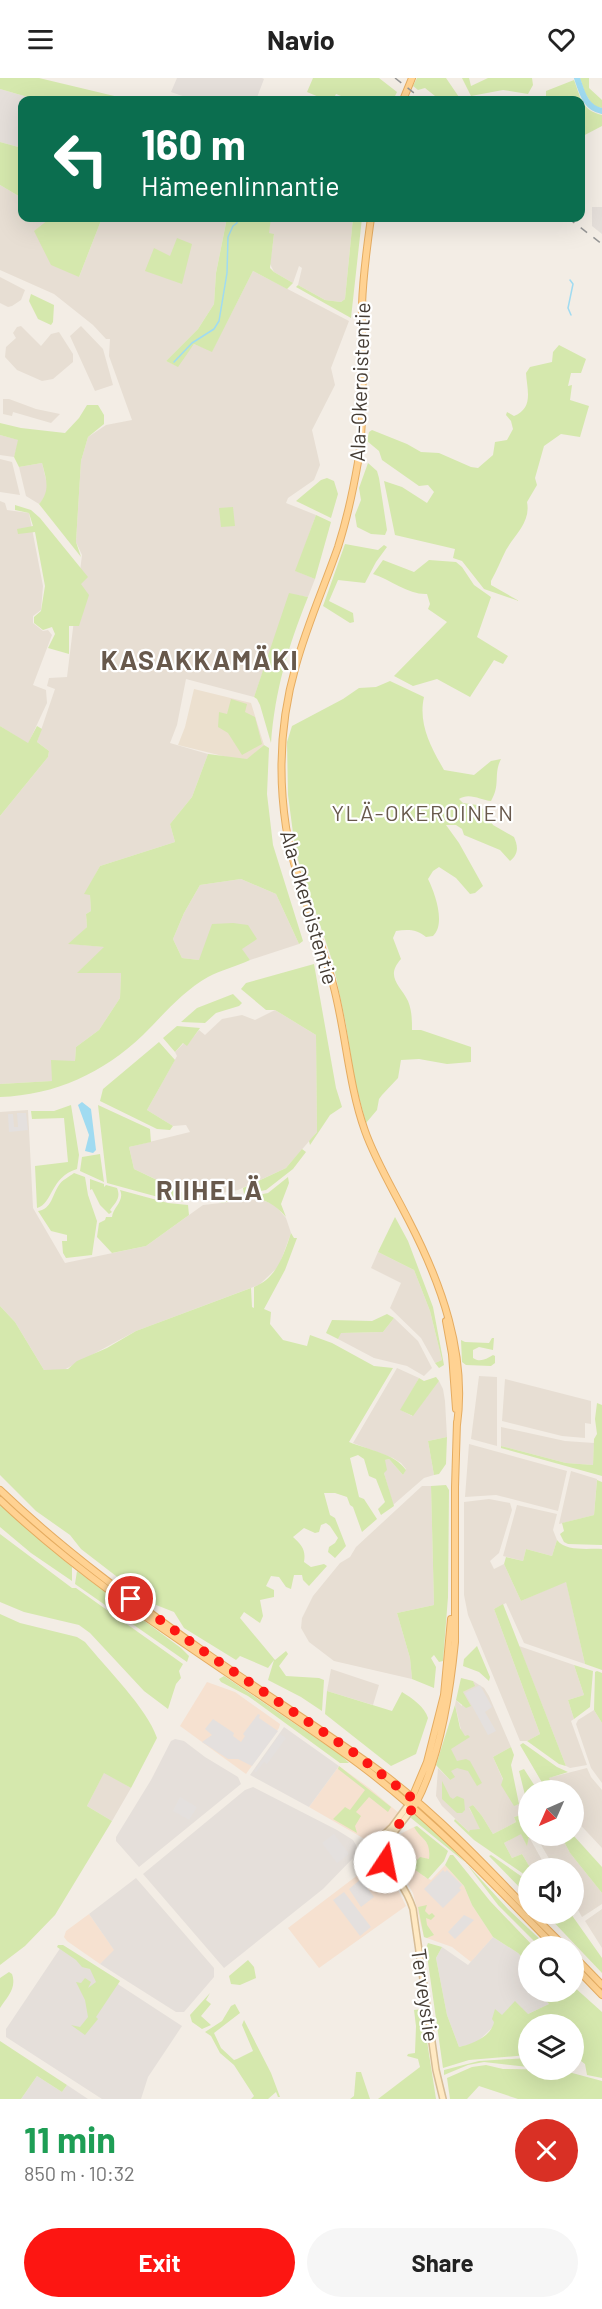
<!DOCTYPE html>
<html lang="en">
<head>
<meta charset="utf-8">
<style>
	body { margin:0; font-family:Barlow,sans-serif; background:#f6f6f6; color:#222; height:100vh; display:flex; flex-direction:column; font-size:22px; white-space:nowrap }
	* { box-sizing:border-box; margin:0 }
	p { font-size:20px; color:#767676 }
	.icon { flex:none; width:33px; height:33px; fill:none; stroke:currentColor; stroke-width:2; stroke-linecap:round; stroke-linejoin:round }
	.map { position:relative; height:2021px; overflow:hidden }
	.panel { display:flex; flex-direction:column; background:#fff; flex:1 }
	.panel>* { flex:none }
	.banner { position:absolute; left:18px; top:18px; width:567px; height:126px; border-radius:12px; box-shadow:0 6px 24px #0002; background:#0b6e4f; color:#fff; overflow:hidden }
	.needle { width:39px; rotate:225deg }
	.controls { position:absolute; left:518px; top:1702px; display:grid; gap:12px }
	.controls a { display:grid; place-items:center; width:66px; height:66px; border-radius:50%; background:#fff; box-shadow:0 6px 24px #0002; font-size:30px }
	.pin { position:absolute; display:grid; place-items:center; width:51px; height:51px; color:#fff; margin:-26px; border:3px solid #fff; border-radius:50%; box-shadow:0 2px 6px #0007 }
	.me { position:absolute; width:66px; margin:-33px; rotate:11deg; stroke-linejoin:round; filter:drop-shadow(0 0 4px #0008) }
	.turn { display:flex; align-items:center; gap:21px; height:126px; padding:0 24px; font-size:27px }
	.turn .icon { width:78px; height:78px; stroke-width:2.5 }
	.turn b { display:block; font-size:42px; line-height:51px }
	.round { display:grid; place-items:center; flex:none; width:63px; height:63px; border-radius:32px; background:#f6f6f6 }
	.summary { display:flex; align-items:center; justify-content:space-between; height:102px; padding:0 24px }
	h1 { font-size:36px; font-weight:700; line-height:45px; color:#1e9e55 }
	.action { display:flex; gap:12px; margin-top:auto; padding:12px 24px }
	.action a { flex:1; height:69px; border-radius:36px; background:#fd1612; color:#fff; font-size:24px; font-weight:700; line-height:69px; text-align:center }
	.action a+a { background:#f6f6f6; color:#222 }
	header { display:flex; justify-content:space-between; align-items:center; height:78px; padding:0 24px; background:#fff; font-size:27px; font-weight:700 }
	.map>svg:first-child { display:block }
</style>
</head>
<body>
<header><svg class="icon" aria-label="menu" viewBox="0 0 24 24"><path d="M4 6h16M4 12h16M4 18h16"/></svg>Navio<svg class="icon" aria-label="heart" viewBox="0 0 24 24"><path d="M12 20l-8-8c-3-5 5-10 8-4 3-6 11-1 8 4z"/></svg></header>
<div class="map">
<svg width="602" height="2021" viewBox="0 0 602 2021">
	<rect width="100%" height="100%" fill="#f3ede5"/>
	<!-- residential -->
	<path fill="#e7ded3" d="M0 107 22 120V140H46L79 199 102 140H227L216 195 214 226 198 251 166 283 177 288 194 266 212 273 253 193 349 243 331 290 335 307 312 352 320 387 314 402 288 420 286 425 316 437 296 493 315 501 308 519 290 516 254 619 186 601 177 647 170 665 208 676 192 719 170 746 175 764 100 788 85 816H90L91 833 86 836 87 849 70 866 105 869 78 895H121L120 920 99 952 76 969 75 983 53 1003 0 1006V738L48 679 49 673 37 664 55 611 47 608 49 600 67 599 82 477 76 464 81 383 88 359 106 347 132 342 109 278 110 261H106L93 247 54 216 0 192Z
		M271 140H353L345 221 341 224 325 222 298 207 302 190 299 188 293 205 274 194 270 186 274 157 268 156Z
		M0 199 25 212 21 222 12 228 8 229 0 225Z
		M21 248 41 268 51 256 59 254 73 276V284L53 301 42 303 17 292 5 279 6 269 16 260 13 255 17 249Z
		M81 248 103 271 113 307 95 313 70 258Z
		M3 321H9L36 331 60 336 51 345 13 334 12 338 3 336Z
		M0 357 19 362 14 379 0 377Z
		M0 381 12 384 20 417 0 414Z
		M42 385 48 410 46 418 39 426 26 418 19 389Z
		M0 423 5 425 7 432 29 435 43 508 41 532 33 538V545L43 553 48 552 52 557 33 607 46 612 47 625 28 666 0 648Z
		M241 801 276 816 299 866 250 882 241 871 199 882 182 880 173 861 184 835 200 807Z
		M275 932 316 957 317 1054 286 1090 238 1112 195 1120 134 1091 129 1069 190 1054 186 1047 173 1048 147 1032 177 978 175 974 184 965 187 967 199 952 205 957 222 941 242 937 255 942Z
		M28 1032 33 1130 65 1185 146 1168 203 1127 258 1121 274 1126 286 1140 291 1155 279 1188 259 1207 136 1253 62 1293 44 1292 15 1244 0 1228V1034Z
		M378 1174 414 1192 430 1233 442 1282 435 1285 421 1260 390 1230 401 1205 371 1190Z
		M394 1240 418 1263 432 1290 424 1298 407 1288 374 1280 338 1261 340 1255 383 1254Z
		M397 1290 419 1300 401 1332 412 1338 439 1303 443 1311 445 1323 447 1359 428 1363 434 1397 424 1400 393 1427 384 1395 385 1382 389 1381 403 1397 406 1391 401 1385 393 1380 353 1365Z
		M479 1298 497 1299V1368L471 1361Z
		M505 1301 591 1323V1346L585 1345V1360L562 1358 502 1343Z
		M501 1349 565 1363 594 1365 593 1387 566 1385 501 1368Z
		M469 1366 567 1393 558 1433 496 1417 465 1419Z
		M571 1393 597 1401 594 1437 559 1446Z
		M422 1408H431L434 1527 397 1535 410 1580 412 1601 334 1583 309 1564 301 1550 302 1540 313 1518 340 1485 350 1479 356 1469Z
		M489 1421 510 1425 512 1432 499 1475 490 1483 494 1491 504 1486 521 1523 566 1503 585 1586 524 1565 506 1525 494 1531 540 1656 527 1663H520L468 1537 464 1517V1424Z
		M517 1427 557 1436 553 1452 557 1462 552 1478 526 1471 523 1483 503 1478Z
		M519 1568 574 1587 584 1617 568 1622 574 1641 571 1643 587 1687 570 1690 566 1688Z
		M331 1591 379 1607 373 1627 327 1613Z
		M473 1603 484 1610 489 1618 511 1669 493 1679 514 1727 519 1726 521 1737 514 1739 516 1744 493 1756 482 1738 473 1727 469 1730 481 1751 470 1755 442 1728 436 1718 438 1690 450 1702 451 1670 462 1656 455 1627 456 1622 462 1628 463 1614 474 1608Z
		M594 1632 602 1645V1705L591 1690 576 1646 578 1642Z
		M587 1690 591 1699 602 1712V1770L573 1739V1713H555L548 1700Z
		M104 1694 131 1710 112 1743 87 1728Z
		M521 1755 527 1767 529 1759 547 1791H531L522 1776 512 1780 504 1765Z
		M536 1758H561L570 1775 602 1815V1826L582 1839 573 1823V1791H555Z
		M602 1831V1870L585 1843Z"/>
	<!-- commercial -->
	<path fill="#f6e1d0" d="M207 1604 235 1614 280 1646 279 1650 246 1696 180 1648Z
		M339 1688 368 1709 400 1736 375 1762 371 1760 368 1763 309 1729Z
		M414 1749 430 1769 429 1781 423 1798 431 1802 445 1787 464 1808 472 1827 493 1859 471 1884 452 1869 424 1859 413 1815 404 1800 385 1778 387 1767 402 1755Z
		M371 1787 374 1788 394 1804 406 1828 319 1890 288 1850Z
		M89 1836 115 1873 100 1886 67 1863 64 1859 66 1853Z"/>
	<!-- industrial -->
	<path fill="#e5dfda" d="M177 0H262L264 1 256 22H194L171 14Z
		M0 11 38 22H22V70L0 64Z
		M592 129H602V156L592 148Z
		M284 1649 339 1688 309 1729 250 1697Z
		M175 1661 184 1663 205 1679 238 1699 241 1706 139 1789 116 1763V1759L151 1702 171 1663Z
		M253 1709 337 1752 353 1762 356 1767 355 1778 323 1811 224 1890 143 1796 245 1712Z
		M136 1800 214 1890V1899L184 1934H176L100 1886 114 1872 89 1836Z
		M493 1859 518 1875 528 1885V1914H538L549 1926 528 1936 502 1937 494 1944 493 1949 476 1965 459 1969 447 1937 436 1880 442 1869 468 1887Z
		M61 1869 182 1948 148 1999 141 2021H102L6 1959V1951Z
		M37 1998 62 2014 67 2007 88 2021H21Z"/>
	<!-- education -->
	<path fill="#ece0cf" d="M194 611 251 625 264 667 248 681 239 682 178 667 185 649Z"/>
	<!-- green -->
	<path fill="#d5e8ad" d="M0 0H39L131 22H38L0 11Z
		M313 0H379L397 14 393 22H351L336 16 333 22H326L307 14Z
		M417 0H446L461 22H440L425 10 418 12 413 8Z
		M462 0H469L471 8 488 0H532L533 7 528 16 503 12 471 18Z
		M580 0H589V10L602 22V30L593 28 585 15Z
		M574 2C581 20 581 32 602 37V48L581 59 580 22H546V13Z
		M0 64 22 70V120L0 107Z
		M46 140H102L79 199 51 187 34 153 48 142Z
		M227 140H271L269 155 274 156 270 190 274 194 293 205 287 211 253 193 212 274 194 266 178 289 166 283 198 251 214 226 216 195Z
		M353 140H362L351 240 296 209 298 207 325 222 341 224 345 221Z
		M177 160 192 166 182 206 145 193 154 170 170 178Z
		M31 216 54 227 53 244 51 247 38 241 29 223Z
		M559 267 586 281 581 295H571L568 308 572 307 570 322 589 328 580 359 561 356 544 368 535 400 537 407 527 424C531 444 515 456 506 472 501 482 497 492 491 503V507L519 523 484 511 462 483 453 480 455 471 395 457 384 403 402 409 427 425 434 414 428 407 419 408 382 382 379 373 367 363 369 354 372 352 407 366 421 374 439 375 471 389 478 390 493 377 495 364 507 362 513 351 511 343 506 337 507 334 514 338C534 330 527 312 526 295L530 289 552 284 553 274Z
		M87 327H98L104 337V346L88 359 81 383 76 464 81 479 39 426C51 412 46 401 42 385L19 389 14 379 18 362 0 357V345L21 350 65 355 79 340Z
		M368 385 377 393 379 400 387 452 385 457 371 456 357 449 355 437 361 422 359 410Z
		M327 400 334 403 338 416 331 440 296 423 321 402Z
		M15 427 31 432 40 440 88 499 81 506 89 517 79 548H69V576L48 570 55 556 52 549 43 552 34 545V539L41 533 45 508 35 454 18 456 17 451 33 448 29 435 15 432Z
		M233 429 235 448 221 449 219 430Z
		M316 437 331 444 315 501 295 493Z
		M345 466 378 472 384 467 387 469 376 484 365 505 338 502 329 523 353 535 354 544 350 545 323 528Z
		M383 482 414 494 429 482 456 484 462 489 474 507 491 519 477 559 508 578 503 586 494 582 470 619 437 601 413 608 394 598 447 544 428 531 430 526 427 516C409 517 391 502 373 496Z
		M289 515 308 519C288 569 275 612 271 665L260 627 257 621 254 619Z
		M390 603 424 619C418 646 431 669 444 692L474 697 491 683 501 681C493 697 501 706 491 723 481 722 469 714 459 721L463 725 477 727 483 731 493 747 514 759C518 768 519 776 510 783L500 772 464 757 462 751 456 747H446L459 765 483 808 475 815 470 816 456 800 439 789 433 793 428 801C435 815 446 846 433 858L426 859C417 851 407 851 396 853L393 860 401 881C385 899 400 907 408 923 412 933 412 942 412 952H421L471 969V984L447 986 419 981 401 982 398 1000 382 1017 379 1021 377 1032 366 1045 355 1004 346 947 333 885 299 785 295 770 288 717 287 664 292 648 343 621 359 610 376 609Z
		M231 621 247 626 245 634 255 639 262 666 242 677 228 655 218 649 219 634 227 636Z
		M0 648 28 665 37 648 42 651 37 664 49 673 48 679 0 738Z
		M264 667 269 670 267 716 273 767 303 863 299 866 276 816 241 801 200 807 184 835 173 861 182 880 199 882 212 846 233 845 248 847 257 861 242 871 250 882C237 888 221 892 208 899 183 913 163 937 143 957 103 995 56 1017 0 1019V1006L52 1003 51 982 75 983 76 969 99 952 120 920 121 895H77L104 869 68 866 87 849 86 836 91 833 90 817 84 816 100 788 175 764 170 746 192 719 208 676 247 681Z
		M314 886 336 1010 342 1029 330 1037 310 1067 309 1063 317 1054 316 957 275 932H266L241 911 246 905Z
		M233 916 242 925 239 928 216 935 205 945 181 944 197 930Z
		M177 948 200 950 187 968 183 965 175 974 163 960Z
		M159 964 175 982 147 1032 173 1048 170 1052 157 1051 100 1023 103 1011Z
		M71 1027 79 1077 77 1091C50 1099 53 1126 37 1130L35 1088 68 1084 64 1040 32 1041 31 1033H54Z
		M98 1027 150 1051 151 1064 129 1069 134 1091 188 1117 190 1124 169 1122 107 1105Z
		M302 1071 306 1074 293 1091 266 1112 244 1116 243 1110 286 1090Z
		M100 1076 104 1104 80 1093 82 1079Z
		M74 1095 85 1099 88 1117 97 1143 92 1177 66 1180 63 1175 62 1163H67V1157L51 1153 38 1133C52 1131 52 1117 59 1107 62 1102 69 1099 74 1095Z
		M288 1099 289 1105 281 1126 286 1139C263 1113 249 1122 218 1125L268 1115Z
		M90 1101 104 1106V1109L106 1107 117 1110C121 1120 116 1124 110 1132L112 1134 109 1136 100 1127 92 1111 90 1112Z
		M120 1112 168 1125 188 1127 189 1137 146 1168 112 1175 97 1159 99 1145 105 1142 106 1139H112C113 1129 125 1123 120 1112Z
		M395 1139 408 1163 433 1229 444 1287 439 1290 435 1285 442 1282 430 1233 414 1192 378 1174Z
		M291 1155 294 1160H297L285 1192 264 1231 271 1234 270 1246 283 1262 307 1268 310 1257 332 1265 374 1288 393 1290 349 1364C368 1372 394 1375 406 1392L403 1397 389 1381 385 1382 387 1392 384 1395 394 1428 381 1437 378 1431 385 1424 376 1401 369 1398 364 1381 358 1377 350 1380 359 1419 364 1421 377 1441 362 1454 353 1429 350 1427 347 1419 335 1415H324L330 1437 335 1440 346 1468 335 1480 328 1474 329 1469 335 1465 338 1460 330 1448 326 1445 321 1447 319 1454 315 1455 304 1450 293 1459C302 1467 306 1472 304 1484L311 1489 324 1486 327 1488 309 1508 303 1502 302 1497H294L291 1511 286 1509 279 1499 271 1498 266 1508 274 1512V1519L260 1522 263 1538 260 1545 244 1534 240 1540 275 1582 286 1573 288 1576 279 1588 286 1598 319 1600 324 1602 322 1633 301 1619 268 1602 274 1582 268 1590 240 1578 236 1582 184 1550 174 1534 151 1525 81 1471 70 1457 36 1433 0 1397V1228L15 1244 44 1292 68 1291 77 1283 107 1270 136 1253 251 1210 252 1229 254 1230V1209C277 1200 284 1176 291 1155Z
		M387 1236 394 1240 383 1254 341 1255 338 1261 326 1255 332 1242 372 1243Z
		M492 1260H494L493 1272 479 1269 473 1272V1280C480 1285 486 1281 493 1277L495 1278V1285L491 1288 466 1287 462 1284 461 1262 465 1264 489 1265Z
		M436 1299 439 1303 413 1338 400 1332 419 1300 424 1303Z
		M597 1325 602 1327V1398L501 1370V1368L566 1385 593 1387 594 1361 597 1356 595 1341Z
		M447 1359 446 1386 439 1396 434 1397 428 1363Z
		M597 1402 602 1404V1467L568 1466 564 1464 560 1456 564 1453 562 1445 594 1437Z
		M446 1407 449 1412 448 1519 443 1583 439 1584 434 1577 431 1580 436 1589 434 1610 412 1601 410 1580 397 1535 434 1527 431 1408Z
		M0 1427 72 1489V1503L31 1475 0 1449Z
		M0 1456 72 1510H76L183 1586 179 1593 181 1600 176 1606 168 1631 144 1613 90 1555 79 1547 24 1534 0 1524Z
		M557 1462C566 1474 588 1470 602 1471V1592L585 1586 566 1504 521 1523 504 1486 506 1479 523 1483 526 1471 552 1478Z
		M77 1493 181 1570 189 1578 187 1584 75 1506Z
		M503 1526 566 1688 559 1686 527 1663 540 1656 494 1531Z
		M0 1536 20 1545 77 1559 85 1564C106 1590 147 1630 157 1660L131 1710 104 1695 87 1728 112 1743 55 1837 25 1868 0 1887Z
		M477 1568 490 1599 489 1603 479 1594 463 1588 464 1581Z
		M574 1587 593 1593 590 1629 574 1641 568 1622 584 1617Z
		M597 1593 602 1595V1645L594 1632 595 1594Z
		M224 1598 341 1677 349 1685H340L248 1618 221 1604 219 1601Z
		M461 1600 473 1603 475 1608 463 1614 471 1628 466 1630 456 1622Z
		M327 1613 392 1633 402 1614C412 1620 425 1629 428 1640L416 1676 391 1688 325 1636Z
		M455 1627 460 1650 465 1658 468 1657 470 1659 451 1671 457 1683 466 1681 470 1683 482 1705 477 1708 468 1693 457 1690 451 1693 455 1699 450 1702 436 1687Z
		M523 1665 557 1689 568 1694 549 1700 555 1713H547L520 1667Z
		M511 1669 514 1677 511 1687 519 1726 514 1728 501 1707 503 1701 493 1679Z
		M339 1688 391 1729 388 1734 369 1719 356 1734 361 1738 355 1748 357 1755 333 1741 345 1729 350 1732 365 1712 338 1691Z
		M524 1691 538 1713H528V1721H526L519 1693Z
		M442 1703 450 1719 453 1721 457 1718 464 1721 465 1732 462 1735H457L442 1721Z
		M473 1727 482 1738 493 1756 516 1744 514 1739 521 1737 529 1759 527 1768 521 1756 504 1765 512 1780 522 1776 531 1791H528V1799L474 1762 454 1743 455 1741 469 1754 470 1752 480 1751 469 1729Z
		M412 1737H416L440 1757 508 1831 548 1869H540L498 1827 466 1785 411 1740Z
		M417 1748 448 1773 444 1783 428 1801 414 1791 413 1786 420 1779 429 1781C431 1761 422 1763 414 1749Z
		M573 1757 602 1789V1815L570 1775 561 1758Z
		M450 1777H453L490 1823 534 1869H528V1885L518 1875 493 1859 472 1827 464 1808 445 1787Z
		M491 1777 528 1803V1818L489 1778Z
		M427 1827 425 1833 429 1837 432 1835 435 1838 431 1842 426 1840 427 1847 434 1857 427 1860 424 1859 418 1829Z
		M546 1836H571L602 1880V1895Z
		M428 1865 442 1869 436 1880 447 1937 459 1969C472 1966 491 1959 494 1944L492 1941 495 1931 502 1937 515 1923 528 1936 549 1926 538 1914H573V1908L602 1934V2000L587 1997 585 1986 573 1977V1947H528V1977L469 1982 443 1990 426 1870Z
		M58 1867H63L120 1903 96 1939 98 1941 85 1957 71 1947 80 1949 88 1939 85 1922 76 1904 81 1905 85 1900 91 1904 88 1910 96 1904 90 1891 82 1889 76 1882 57 1869Z
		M248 1882 254 1889 256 1900 240 1907 231 1906 229 1898Z
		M9 1894 12 1896C17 1910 7 1919 0 1930V1900Z
		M210 1915 206 1922 211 1926 201 1938 211 1947 202 1951 192 1944 190 1937Z
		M235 1926 240 1935 214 1955 221 1970 234 1982 237 1981 253 1973 242 1947 244 1942 271 1995 280 2019H278L276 2014 268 2021H251L254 2018 234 1987 220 1975 211 1958 205 1954 222 1943 231 1928Z
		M422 1931 436 2021H378L420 1989 418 1981 407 1978 408 1976 415 1975 416 1948 414 1932Z
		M0 1963 67 2007 62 2014 37 1998 21 2021H0Z
		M528 1980V1989L484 1984 468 1987 444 1997V1992L479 1983Z
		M486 1987 503 1991 561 1992 602 2003V2021H518L479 2008 467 2021H450L447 2000 472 1989Z
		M356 1994H361L370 2021H350L354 2018Z"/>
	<!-- parking -->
	<path fill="#e4e0de" d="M17 1035H26L28 1052 9 1054 8 1036H13L14 1049H18Z
		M480 1607 492 1629 485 1634 496 1653 488 1657 465 1615Z
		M258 1636 260 1637 259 1640 278 1653 252 1688 238 1681H228L202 1664 212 1657 205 1651 213 1641 234 1655 233 1658 241 1664 245 1658 243 1656Z
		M280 1656 286 1660 267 1686 264 1684 256 1694 254 1693Z
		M180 1719 197 1729 189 1742 173 1733Z
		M334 1756 349 1776 337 1785 322 1765Z
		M443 1792 445 1794 447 1792 462 1807 459 1810 461 1812 443 1830 424 1811Z
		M361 1801 374 1819 361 1829 349 1811Z
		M344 1814 371 1849 360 1858 333 1822Z
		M464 1837 474 1842 455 1861 448 1854Z"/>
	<!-- water -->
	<path fill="#a0dbf1" d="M82 1024 91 1031 96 1072 93 1075 85 1073 89 1057 78 1027Z"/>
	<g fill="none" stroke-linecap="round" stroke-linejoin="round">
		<!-- stream -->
		<path stroke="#a0dbf1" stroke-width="1.5" d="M570 202 573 206 568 230 571 237
			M174 284 192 265 214 251 219 243 227 195 228 159 233 148 237 145 236 140"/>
		<!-- river -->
		<path stroke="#a0dbf1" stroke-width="6" d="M577 0C582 14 585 30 602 33"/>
		<defs>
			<path id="secondary" d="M384 1764 382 1779 385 1783
				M363 1775a6 6 0 1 1 12 0a6 6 0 1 1-12 0Z
				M371 1769 392 1749 409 1726
				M375 1774 395 1753 413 1730
				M375 1777C392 1792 406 1809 413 1831L436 1992 443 2021
				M371 1781 385 1791"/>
			<path id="primary" d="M403 22 412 0
				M371 140C367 168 363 198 362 227 361 279 366 332 358 384 353 413 347 441 338 469 324 509 307 547 296 587 281 639 278 696 286 749 295 804 319 853 333 906 346 954 348 1005 365 1053 376 1084 394 1113 409 1143 441 1205 467 1276 457 1347
				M446 1243 452 1276 456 1331
				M0 1412C64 1473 134 1524 206 1575 264 1616 325 1653 382 1695 435 1735 482 1784 528 1832
				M0 1422C109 1525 239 1598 359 1686 431 1740 493 1805 555 1869
				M411 1722 427 1684 444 1617 451 1541
				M415 1727C440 1681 450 1615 455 1564V1409L457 1344
				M532 1836 565 1869
				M573 1877 602 1907
				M573 1887 602 1917"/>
		</defs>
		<!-- secondary casing -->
		<use href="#secondary" stroke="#d7bd96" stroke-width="8"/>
		<!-- primary casing -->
		<use href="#primary" stroke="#e5ac61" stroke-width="8"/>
		<!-- secondary -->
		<use href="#secondary" stroke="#ffe9c3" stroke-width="5"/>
		<!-- primary -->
		<use href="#primary" stroke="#ffd292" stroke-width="6"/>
		<!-- rail -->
		<path stroke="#959595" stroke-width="1.5" stroke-dasharray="8 8" stroke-linecap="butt" d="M395 0 423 22
			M568 140 602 166"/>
	</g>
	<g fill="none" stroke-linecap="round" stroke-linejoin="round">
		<!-- route -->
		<path stroke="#fd1612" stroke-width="10" stroke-dasharray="0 18" d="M131 1521 206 1575 353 1674 412 1720 409 1726 413 1730 410 1734 384 1763 382 1779 385 1784"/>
	</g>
	<g text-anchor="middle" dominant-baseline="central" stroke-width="4.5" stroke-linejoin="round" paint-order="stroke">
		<!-- street labels -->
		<g font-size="21" fill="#453d35" stroke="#fff">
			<text transform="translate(359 304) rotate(-88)">Ala-Okeroistentie</text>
			<text transform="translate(310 829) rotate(74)">Ala-Okeroistentie</text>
			<text transform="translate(426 1917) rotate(82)">Terveystie</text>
		</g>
		<!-- neighbourhood labels -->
		<g font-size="22" letter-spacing="1.5" fill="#68594c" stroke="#fff">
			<text x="423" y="734">YLÄ-OKEROINEN</text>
		</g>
		<!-- district labels -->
		<g font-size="27" font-weight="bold" letter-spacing="1.5" fill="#68594c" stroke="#fff">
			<text x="200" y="581">KASAKKAMÄKI</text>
			<text x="210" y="1111">RIIHELÄ</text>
		</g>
	</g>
</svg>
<div class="controls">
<a><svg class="needle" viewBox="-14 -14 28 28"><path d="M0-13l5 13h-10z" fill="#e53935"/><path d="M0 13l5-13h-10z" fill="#767676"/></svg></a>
<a><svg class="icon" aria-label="sound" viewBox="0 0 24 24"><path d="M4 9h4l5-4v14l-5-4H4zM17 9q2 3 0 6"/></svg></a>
<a><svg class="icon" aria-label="search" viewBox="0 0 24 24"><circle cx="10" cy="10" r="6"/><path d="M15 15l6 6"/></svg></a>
<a><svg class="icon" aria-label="layers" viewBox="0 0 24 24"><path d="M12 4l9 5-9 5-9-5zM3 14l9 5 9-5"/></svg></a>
</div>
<div class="pin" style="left:131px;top:1521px;background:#d93025"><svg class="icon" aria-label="arrive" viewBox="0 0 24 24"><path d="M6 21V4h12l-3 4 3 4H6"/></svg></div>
<svg class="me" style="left:385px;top:1784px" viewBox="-20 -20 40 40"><circle r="19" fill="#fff"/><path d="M0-13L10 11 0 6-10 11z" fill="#fd1612"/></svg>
<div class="banner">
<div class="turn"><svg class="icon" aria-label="left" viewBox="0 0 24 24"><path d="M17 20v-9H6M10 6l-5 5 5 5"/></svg><div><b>160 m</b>Hämeenlinnantie</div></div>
</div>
</div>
<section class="panel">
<div class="summary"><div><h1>11 min</h1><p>850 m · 10:32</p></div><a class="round" style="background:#d93025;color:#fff"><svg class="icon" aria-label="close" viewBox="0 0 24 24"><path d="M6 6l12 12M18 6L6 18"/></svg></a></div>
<div class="action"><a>Exit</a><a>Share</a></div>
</section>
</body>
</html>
